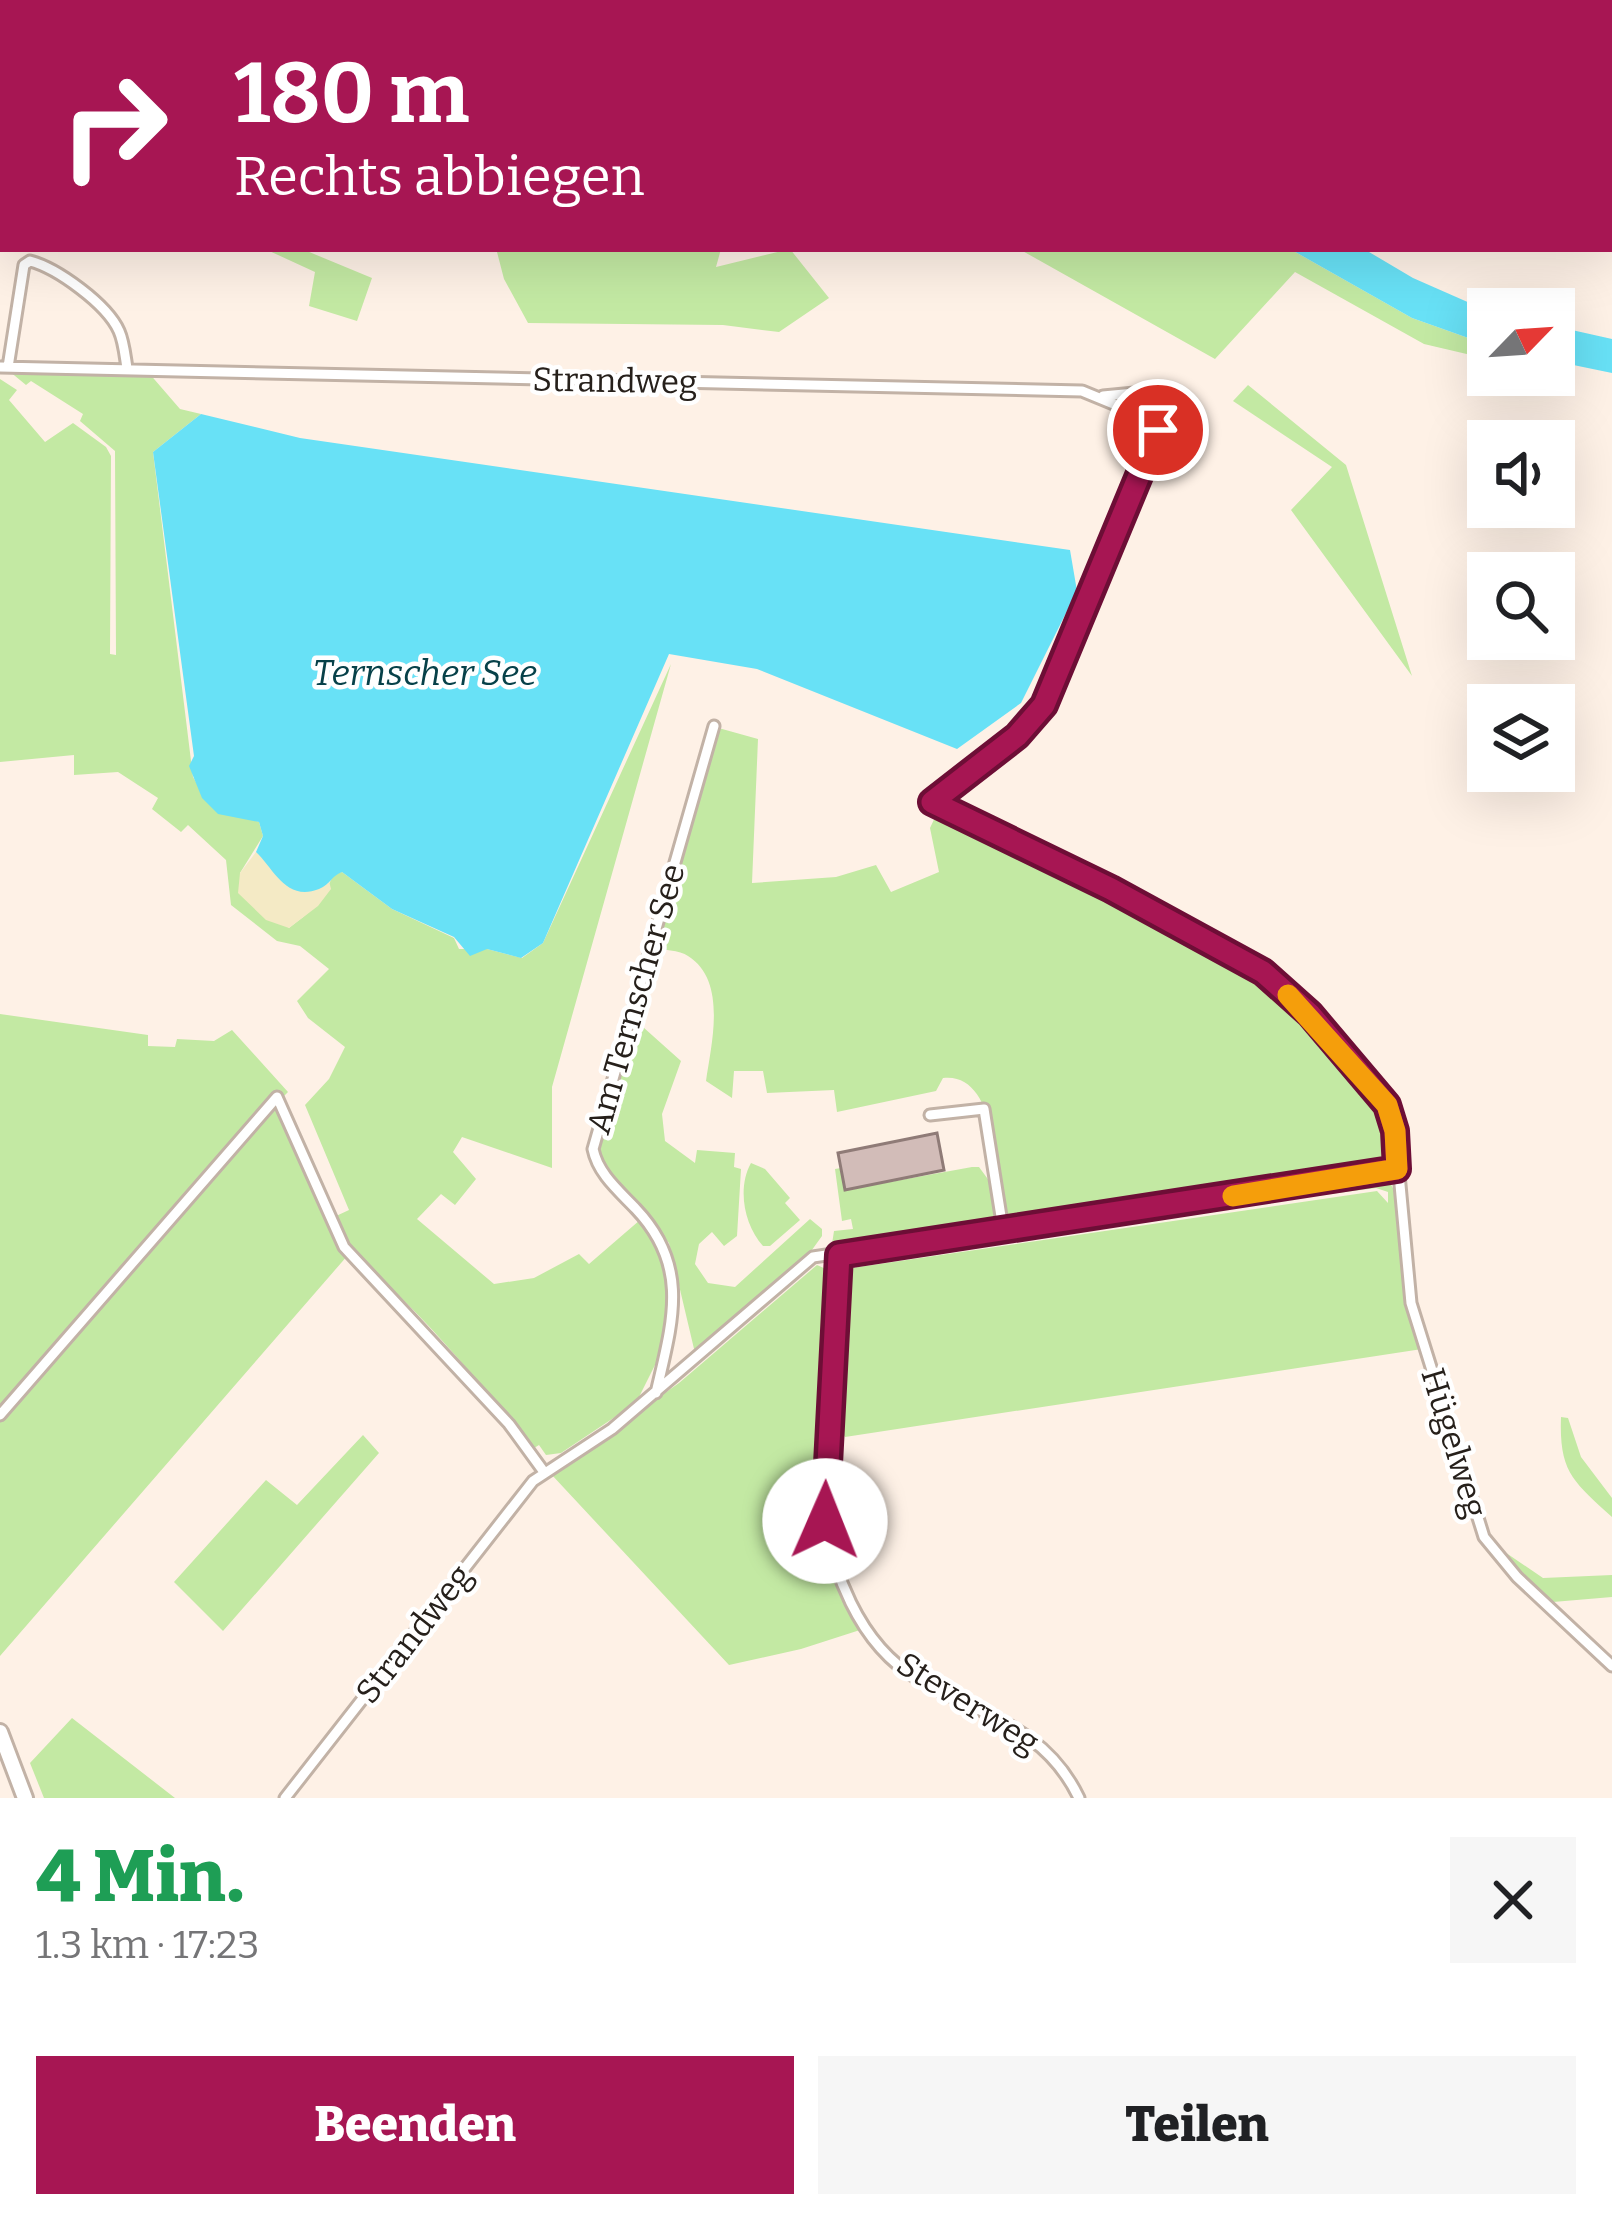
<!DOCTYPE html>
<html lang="de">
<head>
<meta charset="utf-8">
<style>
	body { margin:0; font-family:Bitter,serif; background:#f6f6f6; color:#202124; height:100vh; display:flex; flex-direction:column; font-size:45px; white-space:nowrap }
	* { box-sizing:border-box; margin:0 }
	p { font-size:39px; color:#757577 }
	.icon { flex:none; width:66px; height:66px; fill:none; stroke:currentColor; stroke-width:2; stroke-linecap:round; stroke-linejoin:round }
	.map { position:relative; height:1798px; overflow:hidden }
	.sheet { display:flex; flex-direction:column; background:#fff; flex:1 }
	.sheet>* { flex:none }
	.guide { position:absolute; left:0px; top:0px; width:1614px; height:252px; box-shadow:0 12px 48px #0002; background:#a71653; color:#fff; overflow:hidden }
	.needle { width:78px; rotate:65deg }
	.controls { position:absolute; left:1467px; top:288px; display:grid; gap:24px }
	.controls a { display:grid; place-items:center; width:108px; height:108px; border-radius:0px; background:#fff; box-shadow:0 12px 48px #0002; font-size:60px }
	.pin { position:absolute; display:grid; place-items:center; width:102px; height:102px; color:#fff; margin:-51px; border:6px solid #fff; border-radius:50%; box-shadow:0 3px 12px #0007 }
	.me { position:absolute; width:132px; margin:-66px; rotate:1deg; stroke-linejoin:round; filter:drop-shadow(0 0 9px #0008) }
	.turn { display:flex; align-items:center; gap:42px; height:252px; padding:0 36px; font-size:54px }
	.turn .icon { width:156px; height:156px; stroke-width:2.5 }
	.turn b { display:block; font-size:84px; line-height:102px }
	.round { display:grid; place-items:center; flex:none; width:126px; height:126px; border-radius:0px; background:#f6f6f6 }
	.summary { display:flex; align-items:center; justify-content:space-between; height:204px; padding:0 36px }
	h1 { font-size:72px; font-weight:800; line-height:90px; color:#1e9e55 }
	.cta { display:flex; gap:24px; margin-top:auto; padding:24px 36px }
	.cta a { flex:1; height:138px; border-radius:0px; background:#a71653; color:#fff; font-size:48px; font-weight:800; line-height:138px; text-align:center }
	.cta a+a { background:#f6f6f6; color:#202124 }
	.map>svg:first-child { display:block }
</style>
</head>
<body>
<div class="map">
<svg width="1612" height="1798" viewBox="0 0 1612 1798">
	<rect width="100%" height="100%" fill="#fef1e6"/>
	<!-- green -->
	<path fill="#c3e9a3" d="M671 0H1225L1230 3H676Z
		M265 249H302L372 278 357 321 309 306 315 272Z
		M501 249H721L716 267 790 249 829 298 779 332 723 325 528 323 504 279 497 252Z
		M1019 249H1290L1412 318 1488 345V359L1424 344 1295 272 1215 359Z
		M9 371 148 372 180 409 201 414 153 452 193 777C221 826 214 804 259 822L263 836 240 873 289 928C318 906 319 904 334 874L342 872 392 909 454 938 459 949H487L522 958 543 943 671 664 552 1087V1168L462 1137 453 1152 476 1179 455 1205 441 1194 417 1219 494 1284 534 1278 579 1254 589 1264 640 1220 663 1253 672 1306 658 1359 636 1403 561 1453 546 1455 539 1445 531 1450C504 1408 389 1273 348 1255L0 1656V1014L148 1035V1046L175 1047 177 1039 214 1041 232 1030 288 1092 282 1098 334 1217 349 1210 305 1105 329 1079 345 1047 308 1018 297 1001 329 969 300 946 277 941 231 905 226 860 188 825 181 832 152 809 158 798 118 772 74 775V755L0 762V379L17 390 9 400 45 442 73 423 106 447 111 456 110 654 116 655 115 451 80 421 83 414 31 381 26 385Z
		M1248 385 1346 465 1412 676 1291 510 1332 467 1233 401Z
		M715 727 758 739 752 883 836 877 876 865 891 892 939 872 930 828 938 811 1134 906 1257 974 1294 1003 1384 1109 1388 1158 1379 1168 1359 1171 1004 1218C998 1179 998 1071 943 1078L936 1091 837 1112 834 1090 767 1093 763 1071H734L732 1098 706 1081C711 1045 728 981 688 956 680 950 662 950 651 948Z
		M634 1019 681 1061 662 1114 665 1141 695 1163 697 1150 735 1153 734 1167 741 1169 737 1236 724 1246 712 1232 699 1244 695 1264 708 1283 735 1287 810 1219 822 1229V1236L809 1254 695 1353 669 1243 602 1169 593 1149Z
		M751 1163 765 1169 790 1198 785 1203 800 1220 770 1246H763C744 1225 737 1188 751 1163Z
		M972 1167H979L990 1182 995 1220 990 1226 842 1251 832 1244 834 1231 853 1229 851 1219 842 1221 835 1169 841 1168 846 1190Z
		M1387 1177 1396 1194 1406 1291 1422 1349 845 1437 839 1429 847 1273 852 1268 1377 1191 1388 1203V1192L1376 1188 1130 1220 1128 1214Z
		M817 1265 835 1273 820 1506 832 1569 860 1630 801 1649 729 1665 551 1474 679 1383Z
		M1561 1417 1568 1418 1581 1457 1612 1498V1517C1573 1481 1559 1472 1561 1417Z
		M363 1435 379 1453 223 1631 174 1582 266 1480 297 1505Z
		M1493 1544 1543 1578 1612 1575V1597L1553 1602Z
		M72 1718 175 1798H44L30 1763Z"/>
	<!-- sand -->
	<path fill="#f4eac5" d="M256 852 327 884 329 881 331 889 318 906 289 928 266 920 238 893 240 873Z"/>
	<!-- water -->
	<path fill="#68e1f6" d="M1290 249H1364L1413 278 1488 311V345L1412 318Z
		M1554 326 1612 339V373L1554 361Z
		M201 414 300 438 1070 550 1077 591 1021 703 957 749 757 669 669 654 543 943 521 958 487 949 470 956 454 937 392 909 342 872C331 876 331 884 319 889 286 902 274 869 256 852L263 836 259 822 218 814 202 798 189 766 194 756 153 452Z"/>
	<!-- building -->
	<path fill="#d2bcb8" stroke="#8f7b77" stroke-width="3" d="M937 1133 944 1170 845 1190 838 1153Z"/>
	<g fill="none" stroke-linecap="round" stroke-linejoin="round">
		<defs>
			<path id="minor" d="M0 367 1082 391 1138 414 1151 405 1145 392 1103 396
				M8 367 24 265 30 261C57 268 107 304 119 331 124 342 125 356 127 368
				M1158 431 1044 705 1017 736 932 802 1111 889 1263 972 1310 1014 1386 1105 1395 1131 1411 1303 1484 1537 1517 1577 1612 1666
				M930 1115 984 1109 1003 1229
				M839 1255 824 1503C829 1568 859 1645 918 1679 980 1715 1045 1726 1079 1798
				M656 1393C672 1323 691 1267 636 1209 619 1191 598 1174 593 1149L714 726
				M0 1415 277 1097 344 1247 509 1424 544 1472
				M285 1798 533 1481 612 1429 813 1257 1397 1169"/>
			<path id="primary" d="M0 1732 25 1798"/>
		</defs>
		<!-- minor casing -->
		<use href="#minor" stroke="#c2b2a6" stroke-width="15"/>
		<!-- primary casing -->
		<use href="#primary" stroke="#c2b2a6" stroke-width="20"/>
		<!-- minor -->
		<use href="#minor" stroke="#fff" stroke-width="9"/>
		<!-- primary -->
		<use href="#primary" stroke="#fff" stroke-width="14"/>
	</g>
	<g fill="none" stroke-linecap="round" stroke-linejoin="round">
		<defs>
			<path id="route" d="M825 1521 839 1255 1397 1169 1395 1131 1387 1105 1310 1014 1263 972 1111 889 932 802 1017 736 1044 705 1158 430"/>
		</defs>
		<!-- route casing -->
		<use href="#route" stroke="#6d0e36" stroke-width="30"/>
		<!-- route -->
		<use href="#route" stroke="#a71653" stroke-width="21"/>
		<!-- slow -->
		<path stroke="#f59e0b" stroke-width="21" d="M1233 1196 1397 1169 1395 1131 1387 1105 1288 995"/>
	</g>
	<g text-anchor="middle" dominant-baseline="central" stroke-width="9" stroke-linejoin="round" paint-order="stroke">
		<!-- street labels -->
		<g font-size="33" fill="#26201b" stroke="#fff">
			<text transform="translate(615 381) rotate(1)">Strandweg</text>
			<text transform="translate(636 999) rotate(-74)">Am Ternscher See</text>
			<text transform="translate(1454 1443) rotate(73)">Hügelweg</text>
			<text transform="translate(414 1634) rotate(-52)">Strandweg</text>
			<text transform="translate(968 1703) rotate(32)">Steverweg</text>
		</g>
		<!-- water labels -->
		<g font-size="36" font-style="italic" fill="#074149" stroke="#fff">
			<text x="425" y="673">Ternscher See</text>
		</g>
	</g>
</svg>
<div class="controls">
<a><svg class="needle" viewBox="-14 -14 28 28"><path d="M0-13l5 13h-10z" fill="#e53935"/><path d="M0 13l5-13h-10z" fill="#757577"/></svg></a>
<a><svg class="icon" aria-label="sound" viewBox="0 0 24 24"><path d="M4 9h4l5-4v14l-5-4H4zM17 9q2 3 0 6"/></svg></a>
<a><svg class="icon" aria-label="search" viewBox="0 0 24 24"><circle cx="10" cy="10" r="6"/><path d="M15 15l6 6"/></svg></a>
<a><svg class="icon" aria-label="layers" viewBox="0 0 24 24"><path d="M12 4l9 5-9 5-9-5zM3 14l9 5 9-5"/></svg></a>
</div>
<div class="pin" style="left:1158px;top:430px;background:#d93025"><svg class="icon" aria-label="arrive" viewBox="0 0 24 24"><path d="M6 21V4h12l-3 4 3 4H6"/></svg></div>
<svg class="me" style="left:825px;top:1521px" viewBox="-20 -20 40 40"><circle r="19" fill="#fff"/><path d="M0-13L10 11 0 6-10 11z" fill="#a71653"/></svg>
<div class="guide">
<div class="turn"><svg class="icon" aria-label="right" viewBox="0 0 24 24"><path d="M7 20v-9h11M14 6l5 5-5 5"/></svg><div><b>180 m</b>Rechts abbiegen</div></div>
</div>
</div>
<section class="sheet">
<div class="summary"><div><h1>4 Min.</h1><p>1.3 km · 17:23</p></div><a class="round"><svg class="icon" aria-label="close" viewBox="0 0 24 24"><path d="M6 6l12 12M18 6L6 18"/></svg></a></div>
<div class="cta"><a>Beenden</a><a>Teilen</a></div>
</section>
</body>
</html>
